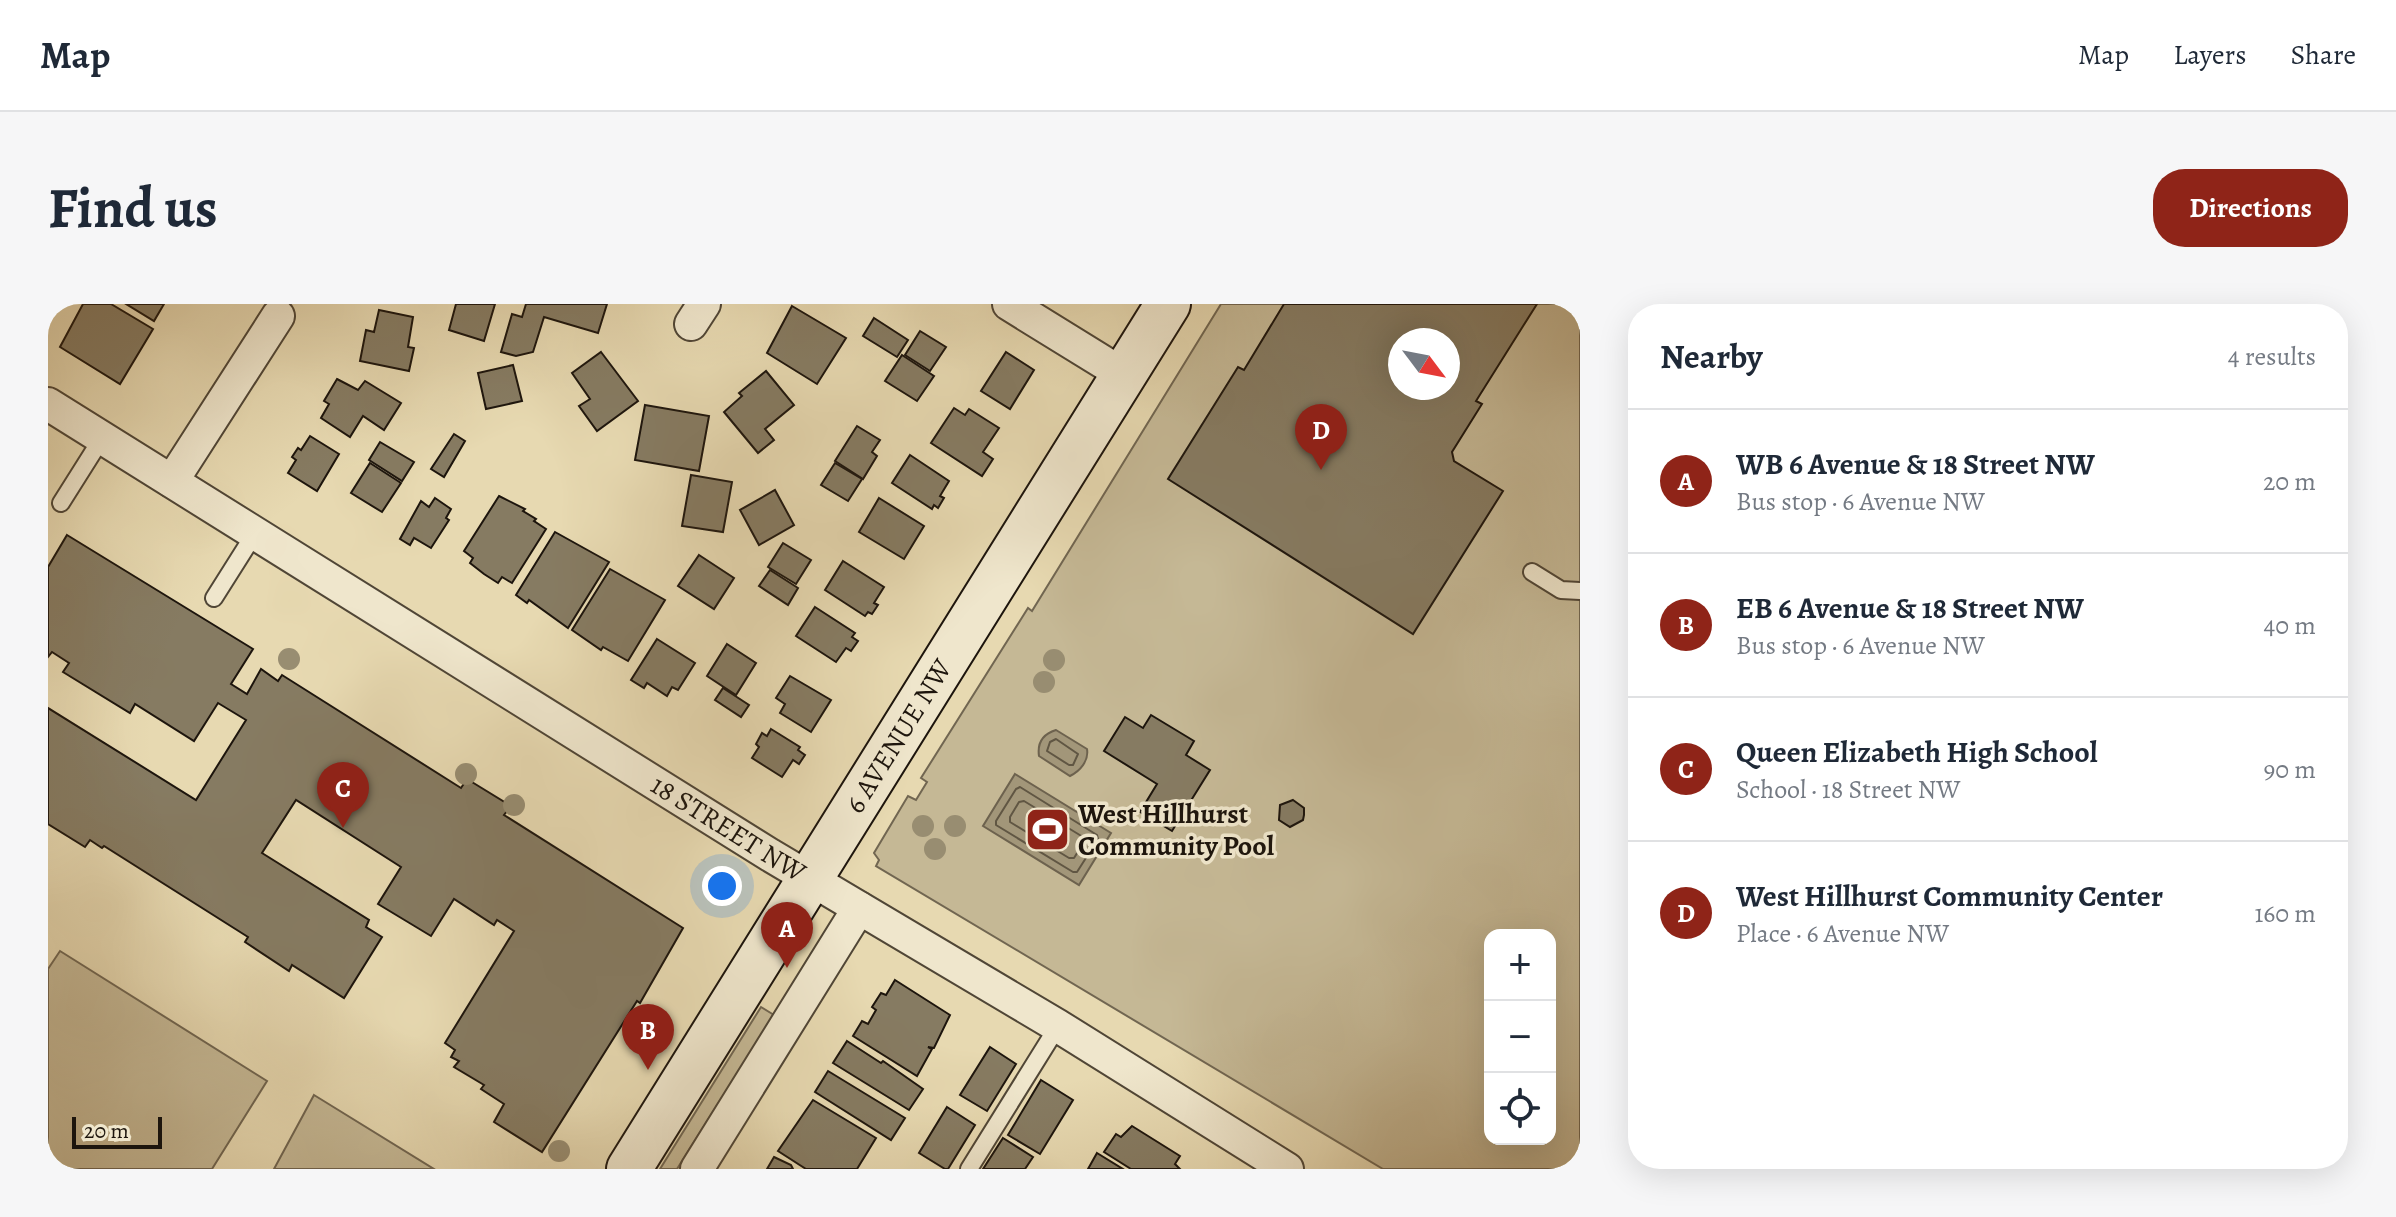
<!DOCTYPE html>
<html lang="en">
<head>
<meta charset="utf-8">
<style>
	:root { --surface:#fff; --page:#f6f6f7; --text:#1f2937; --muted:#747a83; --line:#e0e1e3; --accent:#8f2418 }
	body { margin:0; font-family:Alegreya,serif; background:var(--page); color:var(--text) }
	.controls { position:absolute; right:24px; bottom:24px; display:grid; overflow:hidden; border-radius:16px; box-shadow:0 8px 32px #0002 }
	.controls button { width:72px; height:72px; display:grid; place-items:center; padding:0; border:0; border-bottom:2px solid var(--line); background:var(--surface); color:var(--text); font:40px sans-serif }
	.compass { position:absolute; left:1340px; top:24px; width:72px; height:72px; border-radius:50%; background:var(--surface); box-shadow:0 8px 32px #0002; rotate:122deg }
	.scale { position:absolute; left:24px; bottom:20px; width:90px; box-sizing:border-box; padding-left:8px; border:4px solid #1d150d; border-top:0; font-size:22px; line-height:28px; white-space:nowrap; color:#1d150d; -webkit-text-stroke:6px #efe6cc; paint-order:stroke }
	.you { position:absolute; left:674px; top:582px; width:28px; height:28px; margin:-20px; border:6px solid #fff; border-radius:50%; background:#1a73e8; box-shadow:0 0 0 12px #1a73e833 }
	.badge { display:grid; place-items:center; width:52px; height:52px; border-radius:50%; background:var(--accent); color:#fff; font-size:26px; font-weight:700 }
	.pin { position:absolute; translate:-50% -66px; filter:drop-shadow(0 2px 4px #0008) }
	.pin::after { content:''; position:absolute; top:42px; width:28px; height:24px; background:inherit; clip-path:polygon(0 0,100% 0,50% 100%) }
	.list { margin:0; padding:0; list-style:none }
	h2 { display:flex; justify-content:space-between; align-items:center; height:104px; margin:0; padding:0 32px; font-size:34px }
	h2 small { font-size:26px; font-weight:400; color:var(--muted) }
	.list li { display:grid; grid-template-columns:52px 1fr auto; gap:24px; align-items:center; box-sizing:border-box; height:144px; padding:0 32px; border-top:2px solid var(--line) }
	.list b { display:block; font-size:30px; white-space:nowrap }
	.list p { margin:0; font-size:26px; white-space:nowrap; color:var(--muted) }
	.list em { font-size:26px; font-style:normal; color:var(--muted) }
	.icon { flex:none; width:44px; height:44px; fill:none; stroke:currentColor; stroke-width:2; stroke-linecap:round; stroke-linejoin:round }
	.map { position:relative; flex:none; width:1532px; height:865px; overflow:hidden; border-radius:32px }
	header { display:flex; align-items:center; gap:48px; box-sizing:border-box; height:112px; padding:0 40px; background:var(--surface); border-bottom:2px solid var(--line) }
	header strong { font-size:38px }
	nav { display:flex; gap:44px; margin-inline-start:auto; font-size:28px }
	.intro { display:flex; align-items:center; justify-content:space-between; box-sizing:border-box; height:192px; padding:0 48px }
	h1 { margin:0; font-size:56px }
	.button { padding:20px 36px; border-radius:32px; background:var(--accent); color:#fff; font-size:28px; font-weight:700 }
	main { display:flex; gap:48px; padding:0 48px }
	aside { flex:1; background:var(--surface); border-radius:32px; box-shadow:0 8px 32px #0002 }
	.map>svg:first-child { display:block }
	.green { fill:#c5b895; stroke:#716651; stroke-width:2; fill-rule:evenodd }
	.water { fill:#a29679; stroke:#6d624e; stroke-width:2 }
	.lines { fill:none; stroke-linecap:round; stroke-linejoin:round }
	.shore { stroke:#605643; stroke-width:2 }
	.building { fill:#867b62; stroke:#1d150d; stroke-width:2; fill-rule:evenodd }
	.lane-casing { stroke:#504636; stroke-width:20 }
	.street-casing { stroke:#504636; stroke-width:36 }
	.secondary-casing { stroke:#1d150d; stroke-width:48 }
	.lane { stroke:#efe6cc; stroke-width:16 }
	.street { stroke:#efe6cc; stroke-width:32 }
	.secondary { stroke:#efe6cc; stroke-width:44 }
	.tree { fill:#988d71 }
	.labels { text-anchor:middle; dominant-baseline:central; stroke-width:7; stroke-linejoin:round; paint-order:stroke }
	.street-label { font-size:28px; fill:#1d150d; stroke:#efe6cc }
	.poi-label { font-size:28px; font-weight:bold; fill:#1d150d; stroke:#efe6cc; text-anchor:start }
</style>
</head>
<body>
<header>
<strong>Map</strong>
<nav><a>Map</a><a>Layers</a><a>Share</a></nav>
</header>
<div class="intro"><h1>Find us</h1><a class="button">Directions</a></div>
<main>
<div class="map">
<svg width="1532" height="865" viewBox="0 0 1532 865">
	<rect width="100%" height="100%" fill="#e7d9b1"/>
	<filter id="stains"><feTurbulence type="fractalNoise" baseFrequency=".0025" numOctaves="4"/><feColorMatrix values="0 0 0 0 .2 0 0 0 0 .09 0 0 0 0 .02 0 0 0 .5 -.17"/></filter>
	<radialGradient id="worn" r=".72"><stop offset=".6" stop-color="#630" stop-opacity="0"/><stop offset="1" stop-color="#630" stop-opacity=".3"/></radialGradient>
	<g class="green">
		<path d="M1173,0H1532V865H1335L828,562L831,556L826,549L860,492L868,496L879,478L873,474L980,304L984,307ZM1352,36H1400V84H1352ZM1442,631H1502V835H1442Z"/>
		<path d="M12,647L219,777L164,865H0V665Z"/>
		<path d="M713,703L726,711L629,865H612Z"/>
		<path d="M266,791L386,865H226Z"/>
	</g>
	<g class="water">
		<path d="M1008,426L1039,445C1041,457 1032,467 1022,472L991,452C989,438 995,430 1008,426Z"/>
		<path d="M967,470L1063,529L1031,581L935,522Z"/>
	</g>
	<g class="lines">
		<g class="shore">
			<path d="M1008,435L1030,450L1025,461H1021L999,447L1002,438Z"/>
			<path d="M972,483L1049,531L1050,535L1029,568H1025L948,521V517L968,485Z"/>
			<path d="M976,497L1035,533L1036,538L1026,554H1021L962,518V513L971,498Z"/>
		</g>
	</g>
	<g class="building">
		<path d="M35,0H63L105,25L72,80L12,43Z"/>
		<path d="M78,0H116L106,17Z"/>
		<path d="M408,0H447L436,37L401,26Z"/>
		<path d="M478,0H559L550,29L496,13L485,48L468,52L453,48L464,10L474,13Z"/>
		<path d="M1236,0H1489L1428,97L1434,100L1404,148L1406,157L1455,187L1365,330L1120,175L1190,63L1196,66ZM1352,36H1400V84H1352Z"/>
		<path d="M744,2L798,34L769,80L719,49Z"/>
		<path d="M331,6L365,13L360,43L366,44L361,67L312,57L318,26L326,28Z"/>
		<path d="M826,14L860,36L849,53L815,32Z"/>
		<path d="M872,27L898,43L882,67L857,51Z"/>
		<path d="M553,48L590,97L549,127L531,102L542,95L524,69Z"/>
		<path d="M958,48L986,66L962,105L933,87Z"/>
		<path d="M854,51L886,72L869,97L837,77Z"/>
		<path d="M465,61L474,97L438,105L430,69Z"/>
		<path d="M718,67L746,101L717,125L726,136L710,149L676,108L694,92L691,89Z"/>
		<path d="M289,75L310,86L317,77L353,99L336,126L315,112L302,133L273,114L281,100L276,97Z"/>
		<path d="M597,101L661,112L651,167L587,156Z"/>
		<path d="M906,104L917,111L921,105L951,124L935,148L945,155L934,172L883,139Z"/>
		<path d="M809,122L832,136L824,148L829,152L815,175L787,157Z"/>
		<path d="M406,130L417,137L396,173L383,165Z"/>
		<path d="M262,132L291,150L269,187L240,169L248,156L244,153L250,144L253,146Z"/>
		<path d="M332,138L366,158L354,177L321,156Z"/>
		<path d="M862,151L901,177L892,192L896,194L890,204L886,201L884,205L844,179Z"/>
		<path d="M322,159L353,179L334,208L303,189Z"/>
		<path d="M787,159L814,175L800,197L773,181Z"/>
		<path d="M643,171L684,178L675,228L634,222Z"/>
		<path d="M727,186L746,221L711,241L692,206Z"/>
		<path d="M451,192L477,205L475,207L488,215L486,217L498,225L464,279L454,273L450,279L436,270L422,259L425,254L416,247Z"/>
		<path d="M387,194L403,205L398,214L401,216L383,244L366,234L362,241L352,235L373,197L381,203Z"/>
		<path d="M831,194L876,222L856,255L811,228Z"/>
		<path d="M507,228L561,258L520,324L481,296L479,299L468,291Z"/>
		<path d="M19,231L205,345L183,380L199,390L213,365L230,377L234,371L413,484L419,475L463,502L456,511L635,624L592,699L589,697L494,848L446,818L456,800L433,785L436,781L406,763L411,757L403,753L407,746L397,739L466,627L449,616L446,621L406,595L383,632L330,600L353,563L248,496L214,549L321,616L318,623L334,633L296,694L244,661L241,667L197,638L200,633L56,542L54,544L42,536L37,543L0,520V404L148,496L198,416L170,399L146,437L87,400L82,409L15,368L21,359L4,348L0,353V263Z"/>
		<path d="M735,239L763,256L748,280L720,263Z"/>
		<path d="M651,251L686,274L666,305L630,282Z"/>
		<path d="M795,257L836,283L826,299L830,301L824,310L820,308L817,312L777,286Z"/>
		<path d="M562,265L617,296L580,357L555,343L553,346L524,326Z"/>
		<path d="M722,266L750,284L740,301L711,282Z"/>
		<path d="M767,303L807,329L804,333L810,337L803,347L798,344L788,358L748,332Z"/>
		<path d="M609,335L647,359L630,386L624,383L619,392L599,379L596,384L583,376Z"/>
		<path d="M679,340L708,359L688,391L659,372Z"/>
		<path d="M742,372L783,396L763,428L732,409L737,400L728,394Z"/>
		<path d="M675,384L701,401L693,413L667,396Z"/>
		<path d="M1103,411L1146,437L1138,451L1162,466L1124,527L1092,508L1109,480L1056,447L1077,413L1095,424Z"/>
		<path d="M723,425L752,443L750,446L757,451L751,460L745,456L734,473L704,454L711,443L708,440L714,429L719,432Z"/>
		<path d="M1245,496L1256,504V511L1255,516L1242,523L1231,516L1232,501Z"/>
		<path d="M847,676L902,711L886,744L880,743L884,745L869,772L805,732L814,717L820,720L828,706L824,703L833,689L838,691Z"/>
		<path d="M799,737L833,759L835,757L875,785L861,806L785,759Z"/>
		<path d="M942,743L968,760L939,807L912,791Z"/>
		<path d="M780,767L857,814L843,836L767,788Z"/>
		<path d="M993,776L1025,796L992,850L960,831Z"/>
		<path d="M765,796L828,834L809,865H758L730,847Z"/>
		<path d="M899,803L927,821L900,865H897L871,849Z"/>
		<path d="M1084,822L1132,852L1127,860L1132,865H1083L1056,848L1068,830L1073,833Z"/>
		<path d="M955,834L985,853L977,865H935Z"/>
		<path d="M1049,849L1075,865H1040Z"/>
		<path d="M726,853L743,861L745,865H719Z"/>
	</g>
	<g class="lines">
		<defs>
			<g id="lane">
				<path d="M13,199L54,134"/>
				<path d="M1484,268L1513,286L1532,287"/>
				<path d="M166,294L207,229"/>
				<path d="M921,865L1010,722"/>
			</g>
			<g id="street">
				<path d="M961,0L1076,71"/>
				<path d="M643,20L656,0"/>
				<path id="s1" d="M0,100L722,551L1010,722L1239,865"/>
				<path d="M124,177L230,12"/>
				<path d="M649,865L811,604"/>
			</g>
			<g id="secondary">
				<path id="s2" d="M581,865L1120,0"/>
			</g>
		</defs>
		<use href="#lane" class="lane-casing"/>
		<use href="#street" class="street-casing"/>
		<use href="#secondary" class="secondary-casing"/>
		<use href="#lane" class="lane"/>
		<use href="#street" class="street"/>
		<use href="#secondary" class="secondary"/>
	</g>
	<g class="tree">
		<circle cx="241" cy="355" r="11"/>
		<circle cx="1006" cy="356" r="11"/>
		<circle cx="996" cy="378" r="11"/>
		<circle cx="418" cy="470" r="11"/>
		<circle cx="466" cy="501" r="11"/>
		<circle cx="875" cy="522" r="11"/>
		<circle cx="907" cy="522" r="11"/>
		<circle cx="887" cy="545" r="11"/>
		<circle cx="511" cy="847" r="11"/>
	</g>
	<defs>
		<symbol id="stadium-square" viewBox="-11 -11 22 22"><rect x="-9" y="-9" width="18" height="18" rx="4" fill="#8f2418" stroke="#efe6cc"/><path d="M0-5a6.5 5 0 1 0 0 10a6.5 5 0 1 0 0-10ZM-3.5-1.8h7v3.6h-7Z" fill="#fff"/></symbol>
	</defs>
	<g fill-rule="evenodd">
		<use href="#stadium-square" x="974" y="500" width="51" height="51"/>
	</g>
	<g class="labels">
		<g class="street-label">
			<text stroke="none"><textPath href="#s2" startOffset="510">6 AVENUE NW</textPath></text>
			<text stroke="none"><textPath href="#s1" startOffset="802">18 STREET NW</textPath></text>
		</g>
		<g class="poi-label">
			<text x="1030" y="510">West Hillhurst<tspan x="1030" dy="32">Community Pool</tspan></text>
		</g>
	</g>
	<rect width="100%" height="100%" filter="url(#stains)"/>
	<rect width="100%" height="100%" fill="url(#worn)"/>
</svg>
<div class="controls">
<button>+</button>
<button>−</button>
<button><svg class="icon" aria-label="locate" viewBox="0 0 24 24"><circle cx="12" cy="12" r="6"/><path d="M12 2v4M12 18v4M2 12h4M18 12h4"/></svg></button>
</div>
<svg class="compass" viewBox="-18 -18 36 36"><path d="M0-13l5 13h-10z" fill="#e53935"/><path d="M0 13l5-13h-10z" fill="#747a83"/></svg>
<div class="scale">20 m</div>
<div class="you"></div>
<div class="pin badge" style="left:739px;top:664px">A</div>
<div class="pin badge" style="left:600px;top:766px">B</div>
<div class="pin badge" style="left:295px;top:524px">C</div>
<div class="pin badge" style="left:1273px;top:166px">D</div>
</div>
<aside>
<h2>Nearby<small>4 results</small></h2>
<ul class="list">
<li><span class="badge">A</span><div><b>WB 6 Avenue &amp; 18 Street NW</b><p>Bus stop · 6 Avenue NW</p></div><em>20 m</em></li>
<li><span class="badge">B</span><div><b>EB 6 Avenue &amp; 18 Street NW</b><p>Bus stop · 6 Avenue NW</p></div><em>40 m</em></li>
<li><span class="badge">C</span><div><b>Queen Elizabeth High School</b><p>School · 18 Street NW</p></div><em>90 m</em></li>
<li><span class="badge">D</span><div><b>West Hillhurst Community Center</b><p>Place · 6 Avenue NW</p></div><em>160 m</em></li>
</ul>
</aside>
</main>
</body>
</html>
